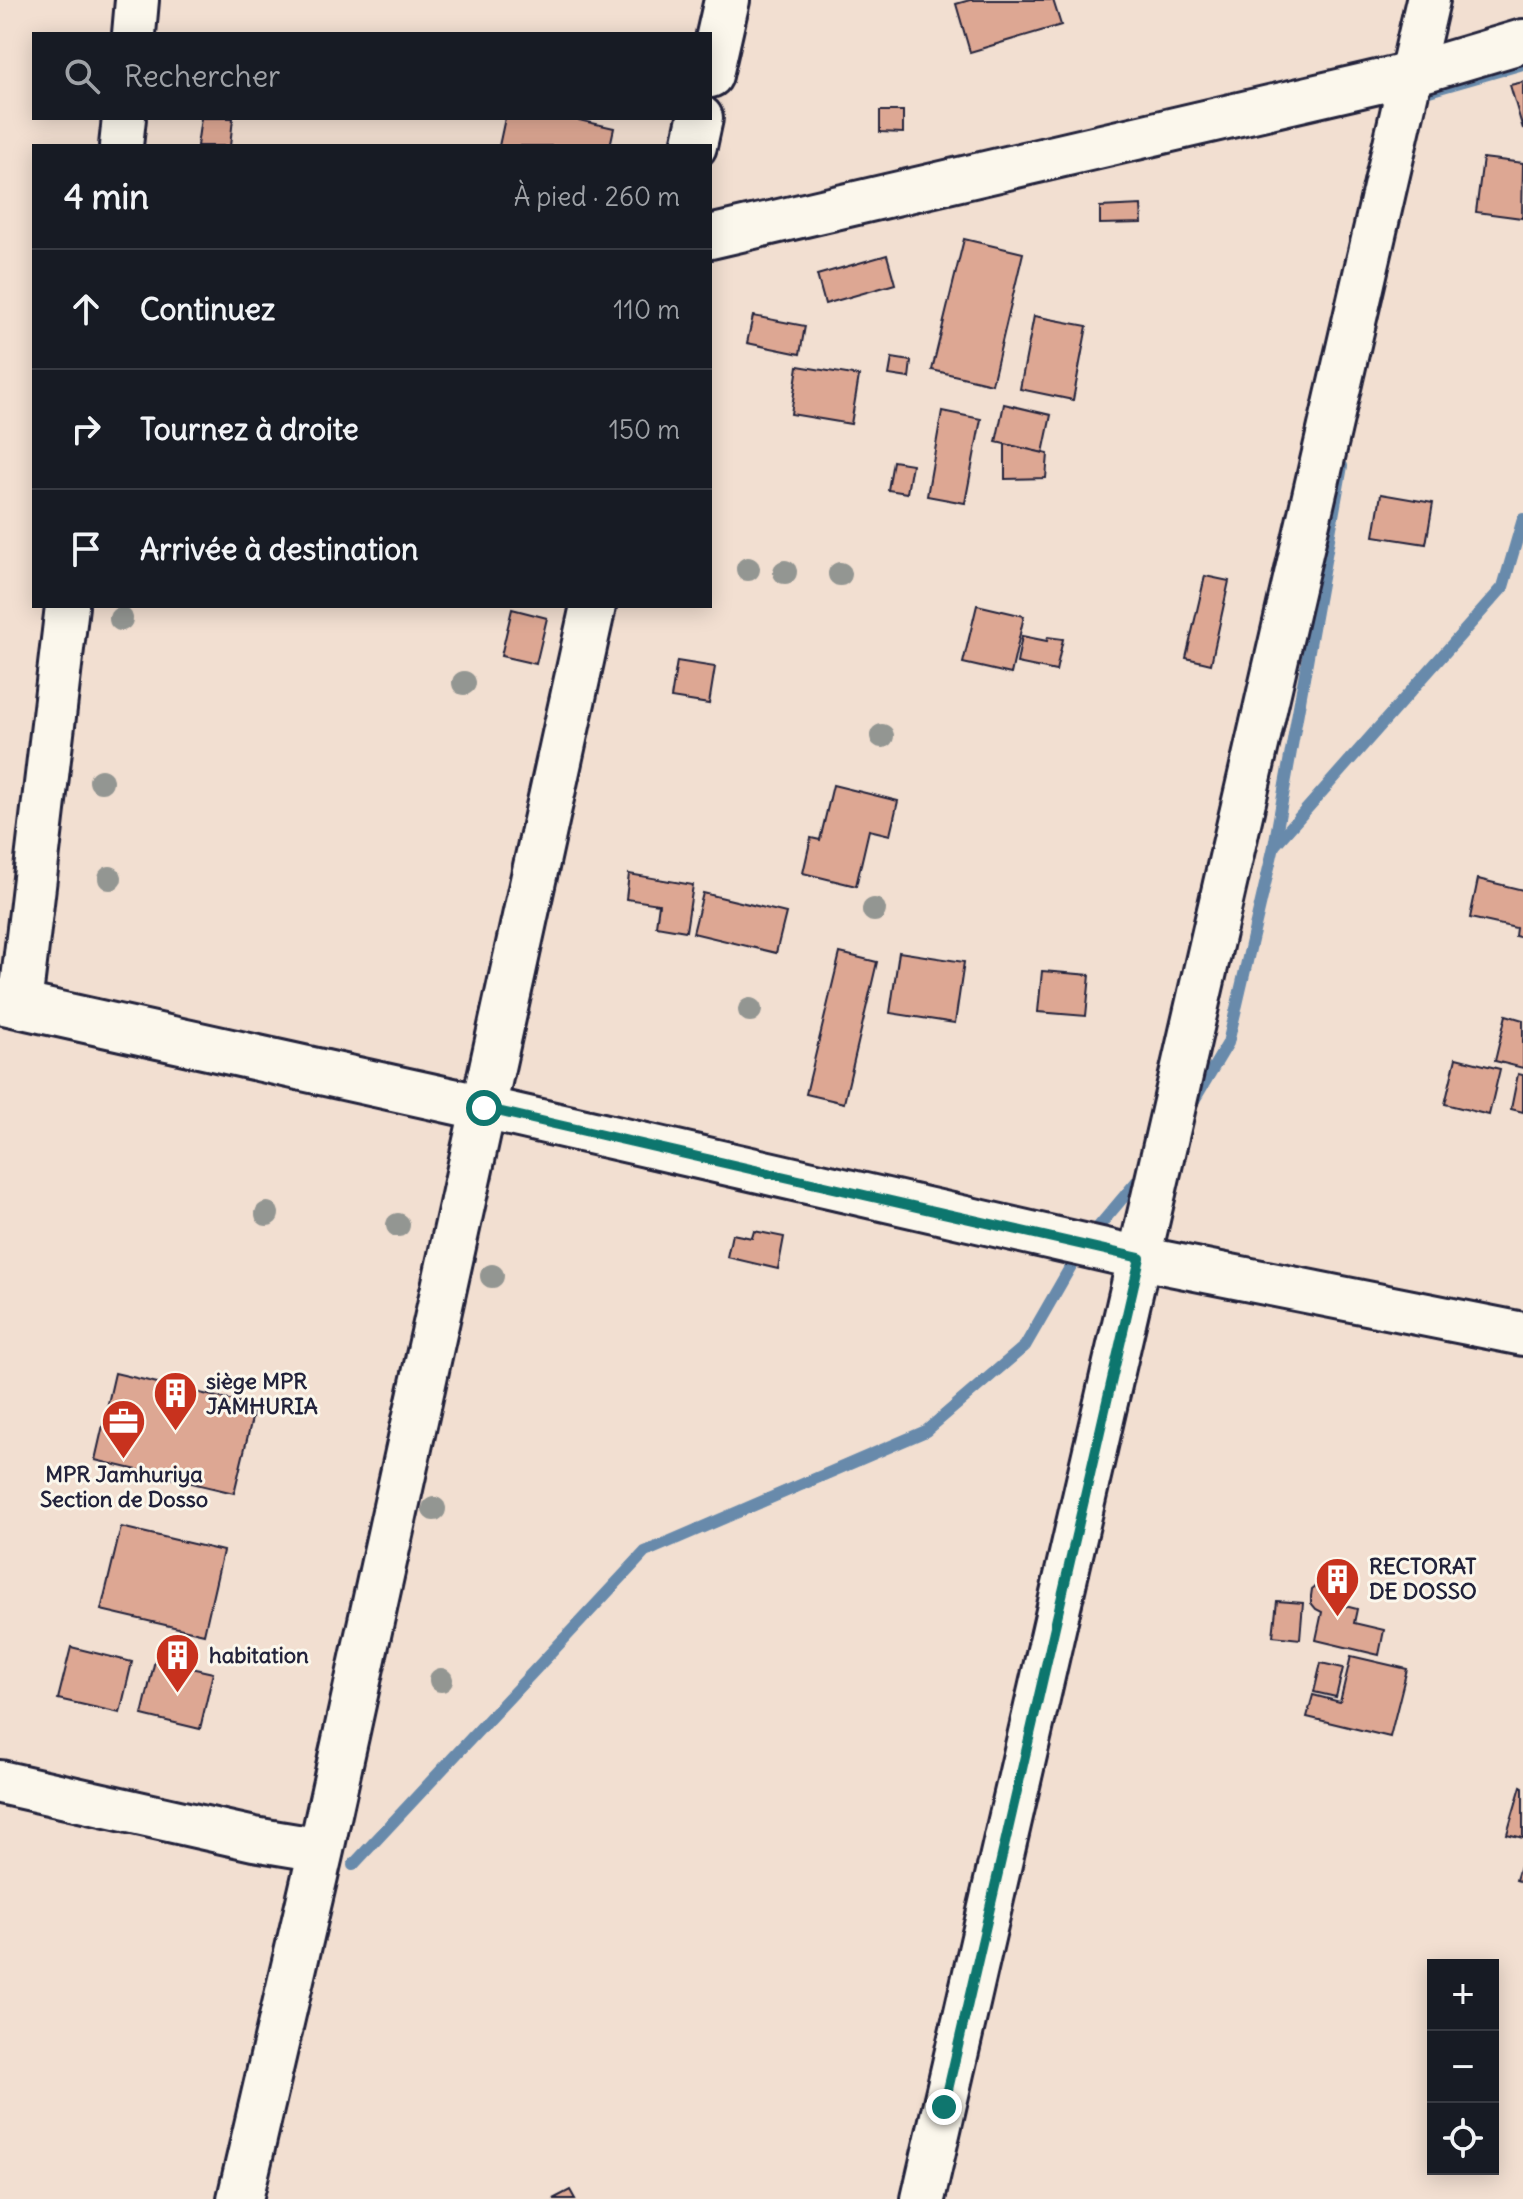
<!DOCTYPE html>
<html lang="fr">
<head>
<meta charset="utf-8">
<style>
	:root { --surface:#171b24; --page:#20242c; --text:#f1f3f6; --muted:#9ea1a6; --line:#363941 }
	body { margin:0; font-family:Delius,sans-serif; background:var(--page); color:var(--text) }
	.controls { position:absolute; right:24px; bottom:24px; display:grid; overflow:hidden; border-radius:0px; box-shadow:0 4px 20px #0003 }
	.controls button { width:72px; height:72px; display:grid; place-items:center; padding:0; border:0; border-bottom:2px solid var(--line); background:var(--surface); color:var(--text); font:40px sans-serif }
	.stop { position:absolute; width:24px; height:24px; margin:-18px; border:6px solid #0f766e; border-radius:50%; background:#fff }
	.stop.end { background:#0f766e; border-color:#fff; box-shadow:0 2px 8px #0008 }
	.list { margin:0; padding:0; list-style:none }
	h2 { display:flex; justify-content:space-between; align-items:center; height:104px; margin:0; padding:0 32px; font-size:34px }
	h2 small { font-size:26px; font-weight:400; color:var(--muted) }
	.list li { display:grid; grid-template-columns:52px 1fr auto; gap:24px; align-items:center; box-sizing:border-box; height:120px; padding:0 32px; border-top:2px solid var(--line) }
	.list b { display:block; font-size:30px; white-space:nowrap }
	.list em { font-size:26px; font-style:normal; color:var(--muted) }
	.icon { flex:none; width:44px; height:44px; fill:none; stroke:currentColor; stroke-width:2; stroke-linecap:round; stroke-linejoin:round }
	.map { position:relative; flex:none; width:1523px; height:2199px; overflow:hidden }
	.search { position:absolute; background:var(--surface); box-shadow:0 4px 20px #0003; left:32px; top:32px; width:680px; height:88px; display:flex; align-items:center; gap:20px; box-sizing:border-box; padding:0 28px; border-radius:0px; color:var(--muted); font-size:30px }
	.panel { position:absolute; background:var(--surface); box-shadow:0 4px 20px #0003; left:32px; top:144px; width:680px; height:464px; border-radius:0px }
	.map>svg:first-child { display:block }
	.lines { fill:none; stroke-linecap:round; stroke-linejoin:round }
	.stream { stroke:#688aab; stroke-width:12 }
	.building { fill:#dda793; stroke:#22223b; stroke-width:2 }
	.street-casing { stroke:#22223b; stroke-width:48 }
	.secondary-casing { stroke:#22223b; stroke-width:50 }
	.highway-casing { stroke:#22223b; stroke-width:50 }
	.street { stroke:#fbf7ec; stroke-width:42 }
	.secondary { stroke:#fbf7ec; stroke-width:44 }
	.highway { stroke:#fbf7ec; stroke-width:44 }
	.tree { fill:#939692 }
	.route { stroke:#0f766e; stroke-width:10 }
	.labels { text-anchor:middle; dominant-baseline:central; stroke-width:6; stroke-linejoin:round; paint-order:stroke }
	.poi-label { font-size:22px; font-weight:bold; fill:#22223b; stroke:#fbf7ec; text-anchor:start }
</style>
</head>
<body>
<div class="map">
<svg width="1523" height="2199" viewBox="0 0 1523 2199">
	<rect width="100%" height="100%" fill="#f2dfd1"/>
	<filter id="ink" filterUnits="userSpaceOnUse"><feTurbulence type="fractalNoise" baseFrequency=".0125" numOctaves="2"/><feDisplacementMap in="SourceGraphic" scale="16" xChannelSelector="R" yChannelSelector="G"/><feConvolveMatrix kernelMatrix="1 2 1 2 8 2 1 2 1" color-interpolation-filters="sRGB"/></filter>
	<g filter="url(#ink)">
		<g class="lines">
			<g class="stream">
				<path d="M1422,93L1523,64"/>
				<path d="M1274,846L1342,466"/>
				<path d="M1190,1107L1228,1043L1274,846L1503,587L1523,519"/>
				<path d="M353,1865L645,1552L926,1431L1025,1346L1083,1245L1143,1174"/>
			</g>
		</g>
		<g class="building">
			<path d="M970,0H1053L1061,25L970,52L956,4Z"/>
			<path d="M1523,82V129L1510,85Z"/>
			<path d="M880,111H903V133L880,132Z"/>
			<path d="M201,118H233L230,146H197Z"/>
			<path d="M505,118H570L614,128L610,146H499Z"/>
			<path d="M1483,158L1523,163L1522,218L1476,212Z"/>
			<path d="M1141,205L1142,223L1100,224V207Z"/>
			<path d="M964,239L1023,253L992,384L932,370Z"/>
			<path d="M887,255L895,284L825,304L817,275Z"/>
			<path d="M753,316L805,326L800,354L747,343Z"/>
			<path d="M1034,316L1087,326L1073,400L1020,389Z"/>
			<path d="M892,358L911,361L909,378L889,375Z"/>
			<path d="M798,366L859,376L851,424L791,414Z"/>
			<path d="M1004,404L1051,415L1043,453L996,442Z"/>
			<path d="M942,411L981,419L965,503L927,496Z"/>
			<path d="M1005,444L1048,454L1046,478L1005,479Z"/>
			<path d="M893,461L912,464L907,493L888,490Z"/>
			<path d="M1381,494L1433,503L1426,544L1374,536Z"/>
			<path d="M1205,576L1229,581L1211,664L1186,658Z"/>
			<path d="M977,605L1024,616L1011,674L963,663Z"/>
			<path d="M512,609L547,618L536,664L501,656Z"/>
			<path d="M1022,636L1047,641L1048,637L1063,639L1056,671L1017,663Z"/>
			<path d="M677,661L715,667L709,704L671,698Z"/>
			<path d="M833,785L898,801L890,835L869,830L856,886L803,873L811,838L820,840Z"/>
			<path d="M629,874L693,885L686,931L656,926L659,904L626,899Z"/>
			<path d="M1478,879L1523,890V938L1515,936L1516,928L1470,918Z"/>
			<path d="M703,893L786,913L776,953L693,933Z"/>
			<path d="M899,952L964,962L955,1023L890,1013Z"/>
			<path d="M840,953L877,962L844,1103L806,1094Z"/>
			<path d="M1042,971L1090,975L1086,1016L1038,1012Z"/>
			<path d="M1506,1015L1523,1020V1068L1495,1061Z"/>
			<path d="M1456,1058L1500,1069L1489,1115L1445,1104Z"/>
			<path d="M1518,1074L1523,1075V1112L1511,1109Z"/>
			<path d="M754,1231L784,1237L778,1269L727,1257L732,1234L752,1238Z"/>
			<path d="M115,1373L255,1406L234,1493L95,1460Z"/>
			<path d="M121,1527L223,1551L204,1634L101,1610Z"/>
			<path d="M1322,1581L1329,1582L1336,1586L1338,1599L1341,1600V1605L1357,1609L1354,1623L1384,1630L1379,1655L1316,1640L1322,1612L1316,1609L1311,1603V1596L1312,1589Z"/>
			<path d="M1277,1601L1303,1603L1300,1639L1273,1636Z"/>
			<path d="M71,1647L132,1662L120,1713L58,1699Z"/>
			<path d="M1351,1656L1407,1669L1390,1737L1307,1717L1313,1695L1340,1702Z"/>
			<path d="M155,1660L213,1673L200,1729L142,1715Z"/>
			<path d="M1321,1663L1343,1668L1336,1697L1314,1692Z"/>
			<path d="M1521,1786L1523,1787V1838L1507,1834Z"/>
			<path d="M1523,1856V1882L1516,1880Z"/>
			<path d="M570,2190L575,2199H553Z"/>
		</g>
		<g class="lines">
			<defs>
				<g id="street">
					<path d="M134,34L137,0"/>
					<path d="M121,146L124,118"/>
					<path d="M710,237L1412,74L1523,41"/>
					<path d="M20,1005L67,606"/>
					<path d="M484,1108L1140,1258L1523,1334"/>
					<path d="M0,1782L254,1839L321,1850"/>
					<path d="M923,2199L1428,0"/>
				</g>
				<path id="secondary" d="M0,1001L484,1108"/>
				<g id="highway">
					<path d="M710,75L727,0"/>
					<path d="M694,146L700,118"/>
					<path d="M240,2199L321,1850L593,606"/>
				</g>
			</defs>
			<use href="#street" class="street-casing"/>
			<use href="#secondary" class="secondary-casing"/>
			<use href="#highway" class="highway-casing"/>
			<use href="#street" class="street"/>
			<use href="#secondary" class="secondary"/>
			<use href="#highway" class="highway"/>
		</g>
		<g class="tree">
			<circle cx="748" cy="569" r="12"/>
			<circle cx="785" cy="572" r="12"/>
			<circle cx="840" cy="574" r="12"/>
			<circle cx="121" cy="619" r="12"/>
			<circle cx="464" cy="683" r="12"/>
			<circle cx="882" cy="736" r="12"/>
			<circle cx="101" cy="781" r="12"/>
			<circle cx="110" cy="878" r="12"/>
			<circle cx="874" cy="910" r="12"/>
			<circle cx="750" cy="1010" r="12"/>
			<circle cx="267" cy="1214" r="12"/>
			<circle cx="398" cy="1225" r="12"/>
			<circle cx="492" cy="1276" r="12"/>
			<circle cx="434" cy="1509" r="12"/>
			<circle cx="441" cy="1680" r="12"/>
		</g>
	</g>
	<g class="lines" filter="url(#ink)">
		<path class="route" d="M484,1108L1140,1258L944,2107"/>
	</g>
	<defs>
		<symbol id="building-pin" viewBox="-11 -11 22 30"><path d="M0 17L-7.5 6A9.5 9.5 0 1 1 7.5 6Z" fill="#c8321e" stroke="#fbf7ec"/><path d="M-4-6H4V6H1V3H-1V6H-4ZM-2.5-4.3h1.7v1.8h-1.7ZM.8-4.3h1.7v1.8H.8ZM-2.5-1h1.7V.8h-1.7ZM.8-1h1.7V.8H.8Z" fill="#fff"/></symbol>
		<symbol id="office-pin" viewBox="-11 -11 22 30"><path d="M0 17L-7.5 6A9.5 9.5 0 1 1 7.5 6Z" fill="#c8321e" stroke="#fbf7ec"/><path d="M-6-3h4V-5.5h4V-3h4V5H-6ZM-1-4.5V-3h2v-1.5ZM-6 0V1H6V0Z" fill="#fff"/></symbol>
	</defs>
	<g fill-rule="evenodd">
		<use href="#building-pin" x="150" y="1368" width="51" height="69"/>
		<use href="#office-pin" x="98" y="1396" width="51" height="69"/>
		<use href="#building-pin" x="1312" y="1554" width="51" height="69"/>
		<use href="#building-pin" x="152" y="1630" width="51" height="69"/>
	</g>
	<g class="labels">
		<g class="poi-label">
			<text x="206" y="1381">siège MPR<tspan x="206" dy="25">JAMHURIA</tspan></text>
			<text x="124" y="1474" text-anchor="middle">MPR Jamhuriya<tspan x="124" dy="25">Section de Dosso</tspan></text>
			<text x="1369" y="1566">RECTORAT<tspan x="1369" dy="25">DE DOSSO</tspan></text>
			<text x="209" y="1655">habitation</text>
		</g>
	</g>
</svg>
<div class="controls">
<button>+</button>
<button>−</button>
<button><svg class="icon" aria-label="locate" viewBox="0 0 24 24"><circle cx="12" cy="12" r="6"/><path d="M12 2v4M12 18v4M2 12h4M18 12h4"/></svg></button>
</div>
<div class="stop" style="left:484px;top:1108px"></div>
<div class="stop end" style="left:944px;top:2107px"></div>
<div class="search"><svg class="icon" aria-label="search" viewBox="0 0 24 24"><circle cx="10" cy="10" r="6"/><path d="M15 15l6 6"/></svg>Rechercher</div>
<section class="panel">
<h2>4 min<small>À pied · 260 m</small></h2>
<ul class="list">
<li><svg class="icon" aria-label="ahead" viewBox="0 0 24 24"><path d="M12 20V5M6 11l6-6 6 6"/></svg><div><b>Continuez</b></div><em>110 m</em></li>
<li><svg class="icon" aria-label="right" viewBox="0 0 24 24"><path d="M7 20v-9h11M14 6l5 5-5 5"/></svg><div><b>Tournez à droite</b></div><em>150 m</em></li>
<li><svg class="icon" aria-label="arrive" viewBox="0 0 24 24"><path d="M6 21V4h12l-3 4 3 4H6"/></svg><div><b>Arrivée à destination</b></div></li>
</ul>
</section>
</div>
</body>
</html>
